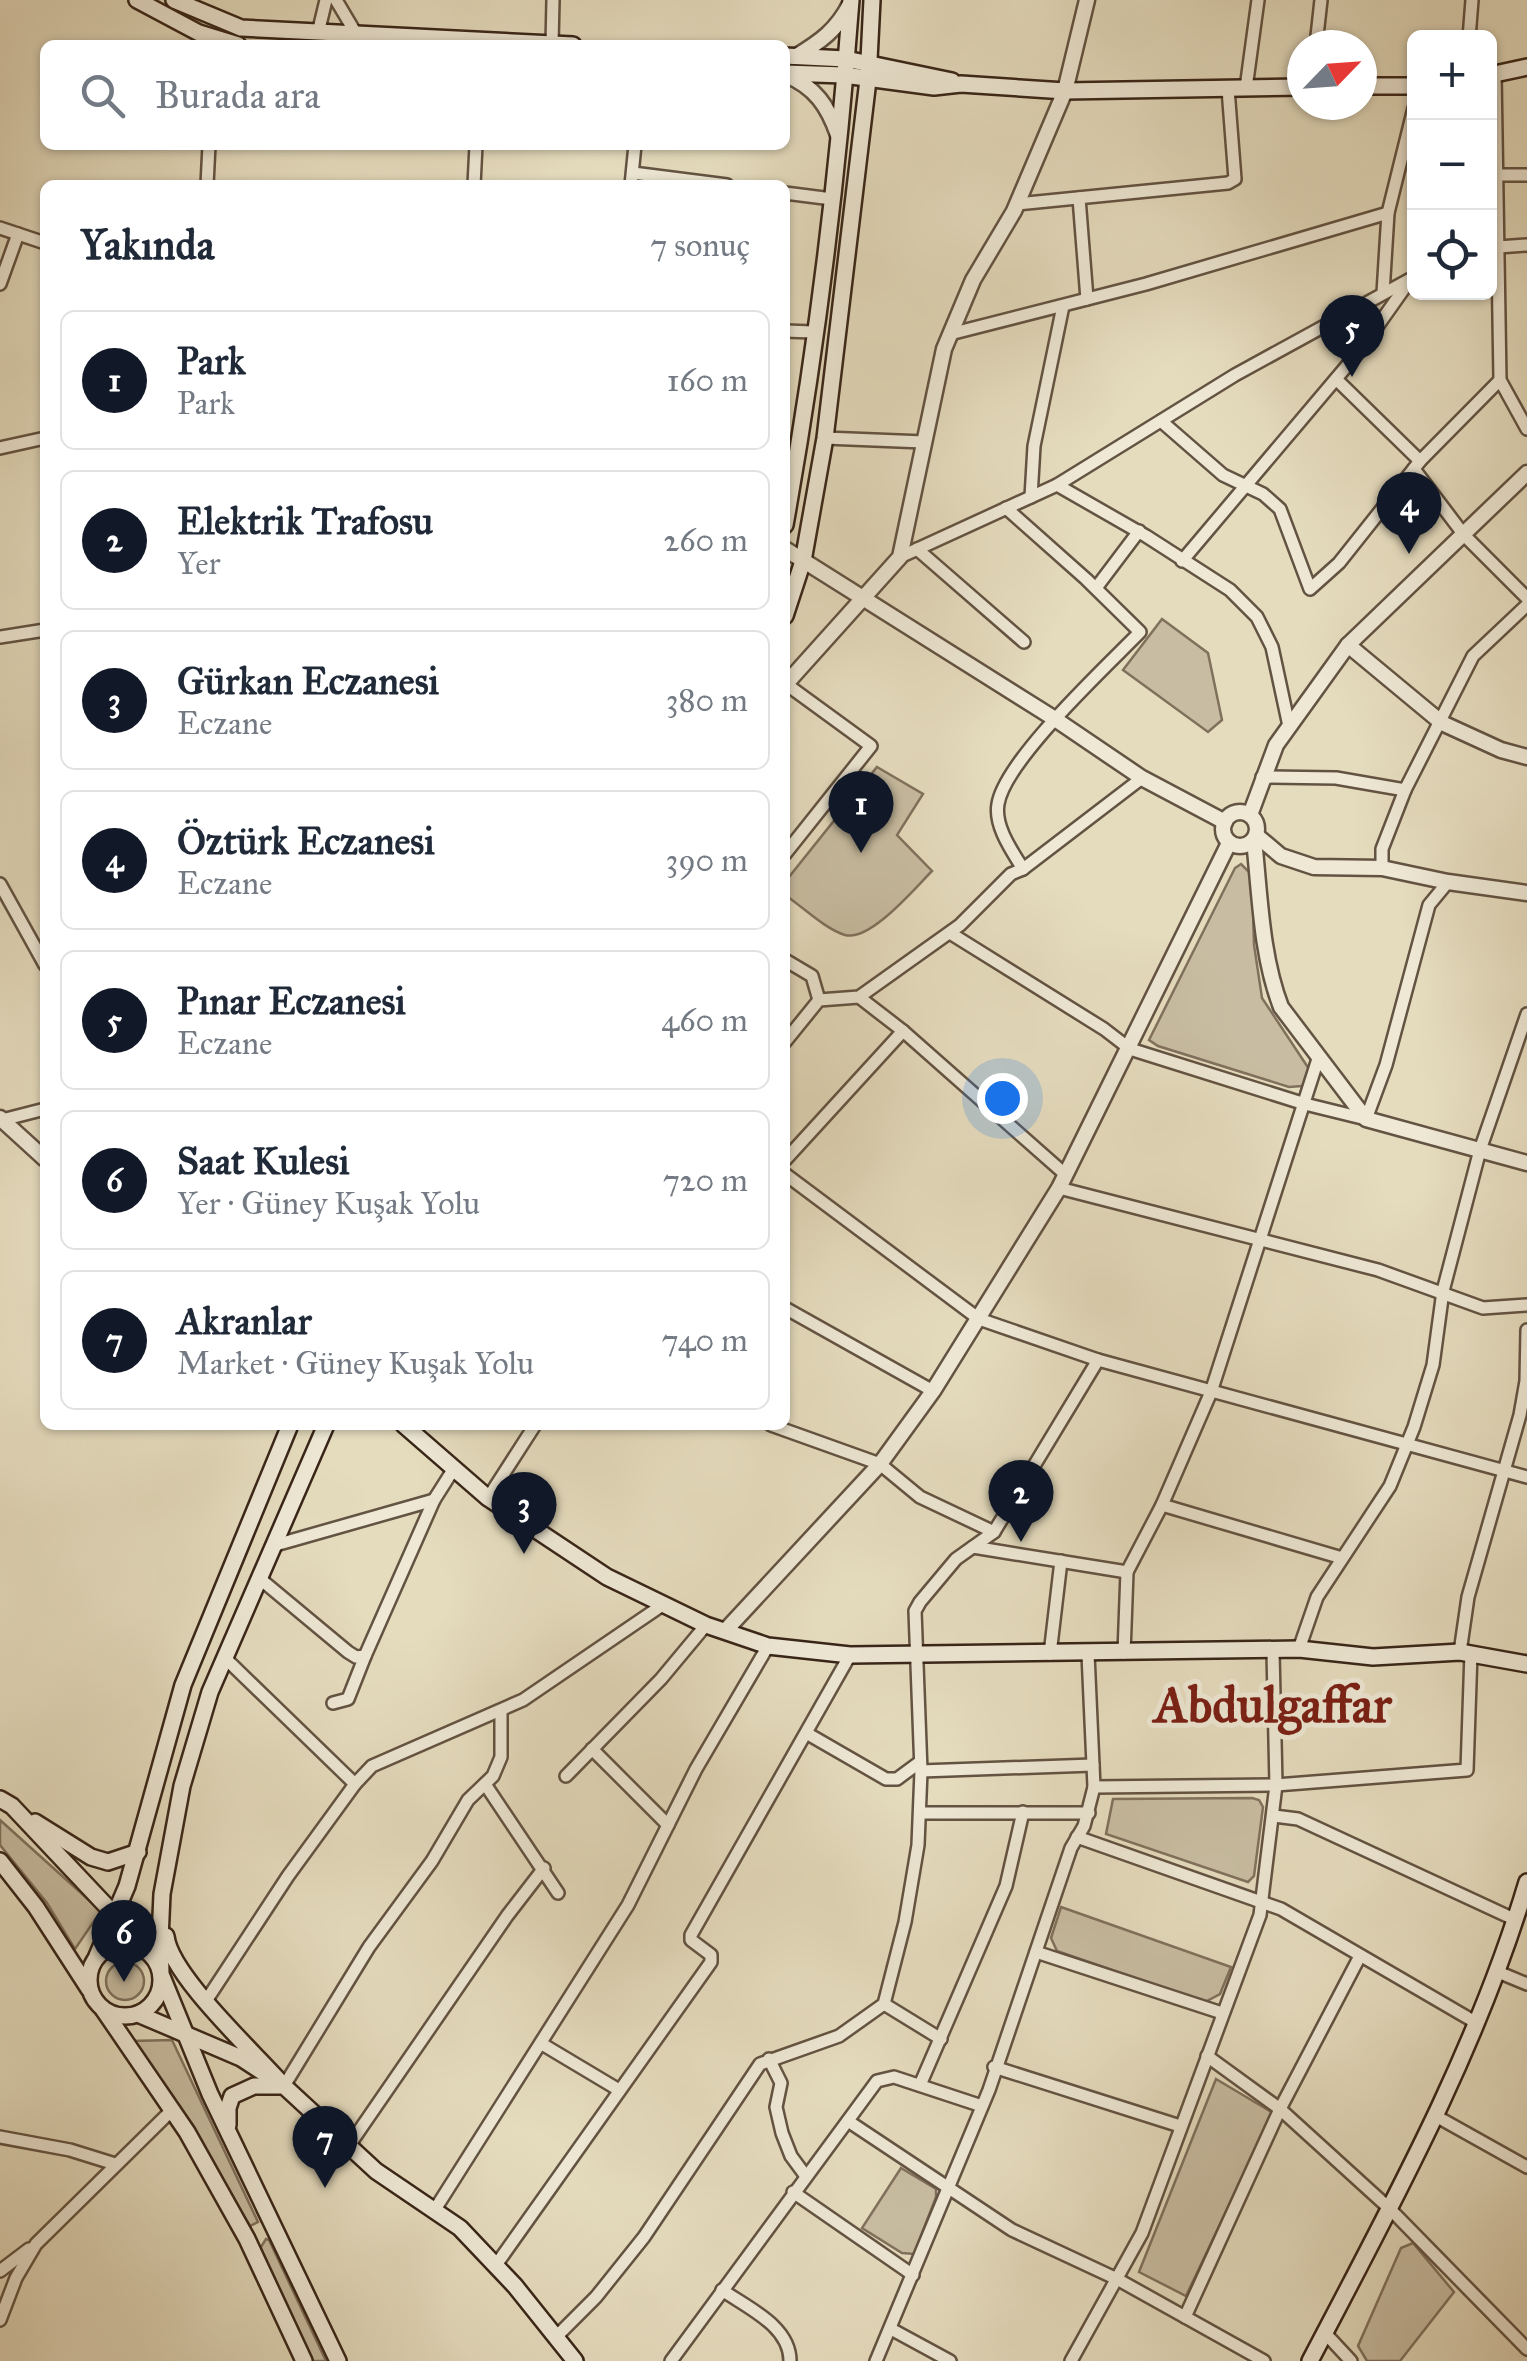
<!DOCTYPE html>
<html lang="tr">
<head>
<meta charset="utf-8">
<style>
	:root { --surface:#fff; --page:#f6f6f7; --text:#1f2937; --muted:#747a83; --line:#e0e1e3; --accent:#111827 }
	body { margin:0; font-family:"IM FELL Great Primer",serif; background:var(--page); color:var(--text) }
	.controls { position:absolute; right:30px; top:30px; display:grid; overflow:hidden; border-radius:15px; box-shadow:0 2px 8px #0004 }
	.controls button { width:90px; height:90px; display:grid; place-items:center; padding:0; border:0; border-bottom:2px solid var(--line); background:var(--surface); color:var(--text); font:50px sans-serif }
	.compass { position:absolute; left:1287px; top:30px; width:90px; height:90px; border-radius:50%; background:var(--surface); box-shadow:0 2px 8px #0004; rotate:65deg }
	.you { position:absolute; left:1002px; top:1098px; width:35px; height:35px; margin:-25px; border:8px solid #fff; border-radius:50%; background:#1a73e8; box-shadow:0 0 0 15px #1a73e833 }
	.badge { display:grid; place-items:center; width:65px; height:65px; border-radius:50%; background:var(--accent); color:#fff; font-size:32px; font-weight:700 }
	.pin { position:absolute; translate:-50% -82px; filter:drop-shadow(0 2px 5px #0008) }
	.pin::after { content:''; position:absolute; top:52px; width:35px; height:30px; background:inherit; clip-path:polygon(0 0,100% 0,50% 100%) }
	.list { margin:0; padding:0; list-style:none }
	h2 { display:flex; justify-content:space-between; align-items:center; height:130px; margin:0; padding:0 40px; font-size:42px }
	h2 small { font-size:32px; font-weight:400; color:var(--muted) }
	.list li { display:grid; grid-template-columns:65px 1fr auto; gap:30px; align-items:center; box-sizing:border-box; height:140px; margin:0 20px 20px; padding:0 20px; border:2px solid var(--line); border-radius:15px }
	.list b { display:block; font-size:38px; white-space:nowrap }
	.list p { margin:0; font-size:32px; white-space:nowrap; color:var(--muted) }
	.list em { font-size:32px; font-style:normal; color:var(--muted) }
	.icon { flex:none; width:55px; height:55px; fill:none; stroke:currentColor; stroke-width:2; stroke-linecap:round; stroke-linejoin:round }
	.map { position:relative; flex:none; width:1527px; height:2361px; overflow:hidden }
	.search { position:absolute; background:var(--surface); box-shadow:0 2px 8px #0004; left:40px; top:40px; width:750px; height:110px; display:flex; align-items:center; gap:25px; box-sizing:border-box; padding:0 35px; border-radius:15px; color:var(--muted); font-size:38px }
	.panel { position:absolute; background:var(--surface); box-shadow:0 2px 8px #0004; left:40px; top:180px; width:750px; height:1250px; border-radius:15px }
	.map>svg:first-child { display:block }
	.green { fill:#c8bda2; stroke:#80715d; stroke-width:2.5 }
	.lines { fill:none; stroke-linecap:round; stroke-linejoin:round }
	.minor-casing { stroke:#635342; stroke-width:16 }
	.tertiary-casing { stroke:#635342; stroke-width:19 }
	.secondary-casing { stroke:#382518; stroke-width:20 }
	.minor { stroke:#eee8d5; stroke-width:11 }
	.tertiary { stroke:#eee8d5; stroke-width:14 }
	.secondary { stroke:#eee8d5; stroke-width:15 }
	.labels { text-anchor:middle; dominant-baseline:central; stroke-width:10; stroke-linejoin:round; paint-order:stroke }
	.district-label { font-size:50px; font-weight:bold; fill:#7a1f14; stroke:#eee8d5 }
</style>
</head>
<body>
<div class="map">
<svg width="1527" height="2361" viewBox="0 0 1527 2361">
	<rect width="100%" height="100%" fill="#e5dcbe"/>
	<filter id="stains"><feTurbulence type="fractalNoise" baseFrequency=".002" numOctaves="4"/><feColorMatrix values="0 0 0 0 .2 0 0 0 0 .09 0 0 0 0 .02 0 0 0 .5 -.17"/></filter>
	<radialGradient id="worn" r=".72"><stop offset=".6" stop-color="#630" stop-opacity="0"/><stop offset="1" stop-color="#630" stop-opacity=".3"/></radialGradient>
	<g class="green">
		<path d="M1162,619L1208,653L1222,720L1208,732L1123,670Z"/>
		<path d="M877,767L923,794L897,835L932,871C915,888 870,942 845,935C825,929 803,907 785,895V882Z"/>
		<path d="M1241,864L1252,875L1254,945L1262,998L1309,1069V1077L1302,1086L1289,1087L1158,1046L1149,1040L1235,868Z"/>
		<path d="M1252,1798L1259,1800L1263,1807L1254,1876L1248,1882L1106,1834L1113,1799Z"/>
		<path d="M0,1820L101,1911L75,1949L47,1903L0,1845Z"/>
		<path d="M1061,1907L1231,1967L1220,1994L1205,2002L1057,1951L1051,1938Z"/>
		<circle cx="125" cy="1981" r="19"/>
		<path d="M172,2040L258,2222L250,2226L133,2041Z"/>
		<path d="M1216,2079L1273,2113L1186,2296L1139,2272Z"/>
		<path d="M901,2168L936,2189V2197L914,2254L902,2253L862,2228Z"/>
		<path d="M266,2239L269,2240L326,2361H310L259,2250Z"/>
		<path d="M1413,2243L1454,2292L1400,2361H1367L1358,2346L1401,2248Z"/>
	</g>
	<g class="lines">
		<defs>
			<g id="minor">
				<path d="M336,0L355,32"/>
				<path d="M319,29L326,0"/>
				<path d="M1469,38L1472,0"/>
				<path d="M552,44L553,0"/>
				<path d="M1316,45L1321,0"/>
				<path d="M1495,74L1500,380L1527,429"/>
				<path d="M1246,88L1258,0"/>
				<path d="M633,173L727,185"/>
				<path d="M1496,175H1527"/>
				<path d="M207,185L209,145"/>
				<path d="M474,185L476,145"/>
				<path d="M631,185L635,145"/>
				<path d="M785,193L832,199"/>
				<path d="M1079,198L1087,299"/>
				<path d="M1017,204L1228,183L1235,179L1228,89"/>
				<path d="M0,228L45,243"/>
				<path d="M1498,247L1527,245"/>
				<path d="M0,284L18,234"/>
				<path d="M1383,293L1388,213L1414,108"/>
				<path d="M785,331L813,332"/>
				<path d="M950,334L1146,284L1388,213"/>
				<path d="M1336,379L1420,461"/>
				<path d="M1161,421L1223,475L1263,494L1280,509L1310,589L1339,563L1420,461L1500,380"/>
				<path d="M825,438L924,442"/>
				<path d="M0,448L45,438"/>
				<path d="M1414,469L1464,535L1527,598"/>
				<path d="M1057,485L1146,536L1230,590L1257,617L1272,647L1289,726"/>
				<path d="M1031,497L1034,446L1063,306"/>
				<path d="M1006,508L1086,579L1140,632C1107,666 1005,760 998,804C994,826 1012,851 1023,869"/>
				<path d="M917,549L1024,642"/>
				<path d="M900,557L1057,485L1235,375L1414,277"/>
				<path d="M1182,561L1362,348L1408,283"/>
				<path d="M1096,588L1139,531"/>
				<path d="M0,637L45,630"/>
				<path d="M1262,777L1336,778L1405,790L1473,656L1527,605"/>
				<path d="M785,854L871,746L786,684"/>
				<path d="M1382,868V849L1405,790"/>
				<path d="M0,884L45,965"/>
				<path d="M950,933L1104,1029L1130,1049L1305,1104L1366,1119L1386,1065L1429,905L1448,882"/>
				<path d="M785,960L812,976L819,1000"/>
				<path d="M859,997L903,1031L1066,1175"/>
				<path d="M785,1042L819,1000L859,997L960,925L1011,874L1023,869L1142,778"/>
				<path d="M2,1120L45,1109"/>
				<path d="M785,1160L903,1031"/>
				<path d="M785,1174L979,1319L1098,1360L1527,1477"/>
				<path d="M1059,1188L1378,1270L1483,1308L1527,1305"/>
				<path d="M785,1308L933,1391"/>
				<path d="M771,1425L880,1464L920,1497L994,1532"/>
				<path d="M488,1498L535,1425"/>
				<path d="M1162,1505L1342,1558"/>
				<path d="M272,1546L434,1500"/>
				<path d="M973,1547L1127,1572"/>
				<path d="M259,1578L348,1652L356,1657L365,1656L434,1500L453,1470"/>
				<path d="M1299,1649L1317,1597L1390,1486L1414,1427L1433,1365L1443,1291L1480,1150L1527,1014"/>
				<path d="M1460,1652L1468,1597L1520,1415L1526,1381L1527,1330"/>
				<path d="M1124,1653L1127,1572L1162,1505L1211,1392L1318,1059"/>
				<path d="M1050,1654L1061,1561"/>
				<path d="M225,1658L355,1784"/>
				<path d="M333,1703L348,1699L365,1656"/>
				<path d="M808,1734L886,1779H897L920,1762"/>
				<path d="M592,1749L668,1825"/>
				<path d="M921,1771L1093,1765"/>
				<path d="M566,1776L661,1679L706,1625"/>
				<path d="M485,1784L558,1893"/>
				<path d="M1094,1787L1276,1785L1467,1770L1471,1653"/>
				<path d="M921,1813H1089"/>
				<path d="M1274,1816L1298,1819L1516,1920"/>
				<path d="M1077,1837L1281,1909L1475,2022"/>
				<path d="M1036,1952L1222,2013"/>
				<path d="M1498,1972L1527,1984"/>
				<path d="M206,2001L288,1876L355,1784L372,1766L523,1700L661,1606"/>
				<path d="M884,2004L941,2039"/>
				<path d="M542,2044L619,2090"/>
				<path d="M1207,2056L1280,2109L1390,2209L1527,2349"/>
				<path d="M769,2059L781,2083L776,2107L782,2133L791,2156L805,2175"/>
				<path d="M994,2067L1180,2126"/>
				<path d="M920,2085L1006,1886L1023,1812"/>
				<path d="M284,2086L369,1947L432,1861L468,1800L493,1776L501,1757V1712"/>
				<path d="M1434,2115L1527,2167"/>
				<path d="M848,2121L1012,2230L1117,2279L1264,2361"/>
				<path d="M0,2137L70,2150L115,2164"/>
				<path d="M348,2147L507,1916L544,1868"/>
				<path d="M793,2192L913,2275"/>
				<path d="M434,2211L628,1905L696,1769L768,1646"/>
				<path d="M496,2265L711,1962V1955L691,1940V1935L850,1655"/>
				<path d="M0,2271L29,2249"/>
				<path d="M722,2290C748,2308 790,2326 790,2361"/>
				<path d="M1185,2317L1280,2109L1360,1956"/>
				<path d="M0,2320L16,2278L36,2244L172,2110"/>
				<path d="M891,2329L950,2361"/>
				<path d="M1325,2333L1351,2361"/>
				<path d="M556,2337L596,2297L644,2237L760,2064L839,2036L884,2004L905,1922L918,1845L921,1771L915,1611L920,1602L956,1559L994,1532L1098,1360"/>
				<path d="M671,2361L877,2081L894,2077L982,2106"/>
				<path d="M876,2361L989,2090L1071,1848L1084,1826L1094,1787L1088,1654"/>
				<path d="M1071,2361L1142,2233L1260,1915L1276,1785L1273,1652"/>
			</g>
			<g id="tertiary">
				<path d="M795,57C820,42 837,30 850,4"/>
				<path d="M786,75C815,87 828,106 838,135"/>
				<path d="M785,549L1055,719L1142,778L1225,822"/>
				<path d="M1348,645L1442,723L1501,750L1527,757"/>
				<path d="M785,685L900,557L944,349L973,280L1014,211L1065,91L1087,0"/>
				<circle cx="1240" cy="829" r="17"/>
				<path d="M1250,815L1276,745L1348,645L1527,473"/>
				<path d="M1256,835L1281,856L1314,867L1382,868L1448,882L1527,893"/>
				<path d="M1254,840C1260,895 1261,955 1281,1007L1366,1119L1527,1163"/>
				<path d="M0,1118L45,1159"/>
				<path d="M725,1631L880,1464L933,1391L1059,1188L1229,843"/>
			</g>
			<g id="secondary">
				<path d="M137,0L199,33L238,45"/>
				<path d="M174,0L241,28L573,45"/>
				<path d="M785,56L846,59L952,81"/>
				<path d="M785,73L844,75L934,87L961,84L1065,91L1302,87"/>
				<path d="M1490,75L1527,67"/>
				<path d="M1362,86H1414"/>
				<path d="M785,525C816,352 838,176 851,0"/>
				<path d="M785,616L803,561L825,438L868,80L872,0"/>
				<path d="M326,1425L210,1692L182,1786L162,1894L160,1939L161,1974L210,2094L338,2361"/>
				<path d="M404,1425L488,1498L607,1577L706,1625L768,1646L850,1655L1299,1649L1373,1657L1460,1652L1527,1664"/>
				<path d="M0,1799L12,1806L144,1946"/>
				<path d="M35,1822L91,1857L108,1862L138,1852"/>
				<path d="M0,1861L36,1907L89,1989"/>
				<circle cx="125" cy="1980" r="36"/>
				<path d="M97,1956L127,1886L183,1685L290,1425"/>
				<path d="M103,2009L187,2132L247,2239L304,2361"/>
				<path d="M138,2014L241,2058L284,2086C255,2053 170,1975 166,1936"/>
				<path d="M228,2125V2108L232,2096L254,2086H284L376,2171L460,2228L515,2286L575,2361"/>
				<path d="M1310,2361C1391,2206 1477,2050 1527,1882"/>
			</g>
		</defs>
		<use href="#minor" class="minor-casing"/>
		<use href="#tertiary" class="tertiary-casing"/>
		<use href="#secondary" class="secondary-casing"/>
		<use href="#minor" class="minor"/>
		<use href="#tertiary" class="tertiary"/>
		<use href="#secondary" class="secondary"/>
	</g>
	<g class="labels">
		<g class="district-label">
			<text x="1273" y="1705">Abdulgaffar</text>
		</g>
	</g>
	<rect width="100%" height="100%" filter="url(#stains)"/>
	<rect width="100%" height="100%" fill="url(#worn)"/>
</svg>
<div class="controls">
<button>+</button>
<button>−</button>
<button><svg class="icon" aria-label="locate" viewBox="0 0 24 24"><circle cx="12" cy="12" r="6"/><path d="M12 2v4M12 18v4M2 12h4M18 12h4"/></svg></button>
</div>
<svg class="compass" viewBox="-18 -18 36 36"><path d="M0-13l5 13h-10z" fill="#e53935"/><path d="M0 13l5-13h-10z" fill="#747a83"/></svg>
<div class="you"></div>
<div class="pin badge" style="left:861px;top:853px">1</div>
<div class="pin badge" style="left:1021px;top:1542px">2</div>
<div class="pin badge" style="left:524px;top:1554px">3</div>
<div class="pin badge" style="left:1409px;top:554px">4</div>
<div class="pin badge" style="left:1352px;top:377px">5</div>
<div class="pin badge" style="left:124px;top:1982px">6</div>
<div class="pin badge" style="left:325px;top:2188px">7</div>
<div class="search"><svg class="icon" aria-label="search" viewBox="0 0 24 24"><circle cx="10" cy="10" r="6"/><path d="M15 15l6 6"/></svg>Burada ara</div>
<section class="panel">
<h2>Yakında<small>7 sonuç</small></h2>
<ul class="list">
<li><span class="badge">1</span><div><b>Park</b><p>Park</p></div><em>160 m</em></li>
<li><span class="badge">2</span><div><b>Elektrik Trafosu</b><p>Yer</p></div><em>260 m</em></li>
<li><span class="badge">3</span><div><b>Gürkan Eczanesi</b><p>Eczane</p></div><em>380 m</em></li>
<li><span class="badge">4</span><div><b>Öztürk Eczanesi</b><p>Eczane</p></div><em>390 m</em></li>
<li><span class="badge">5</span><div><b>Pınar Eczanesi</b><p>Eczane</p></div><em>460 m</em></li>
<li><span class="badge">6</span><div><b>Saat Kulesi</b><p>Yer · Güney Kuşak Yolu</p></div><em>720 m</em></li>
<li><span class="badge">7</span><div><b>Akranlar</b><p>Market · Güney Kuşak Yolu</p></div><em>740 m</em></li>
</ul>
</section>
</div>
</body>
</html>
